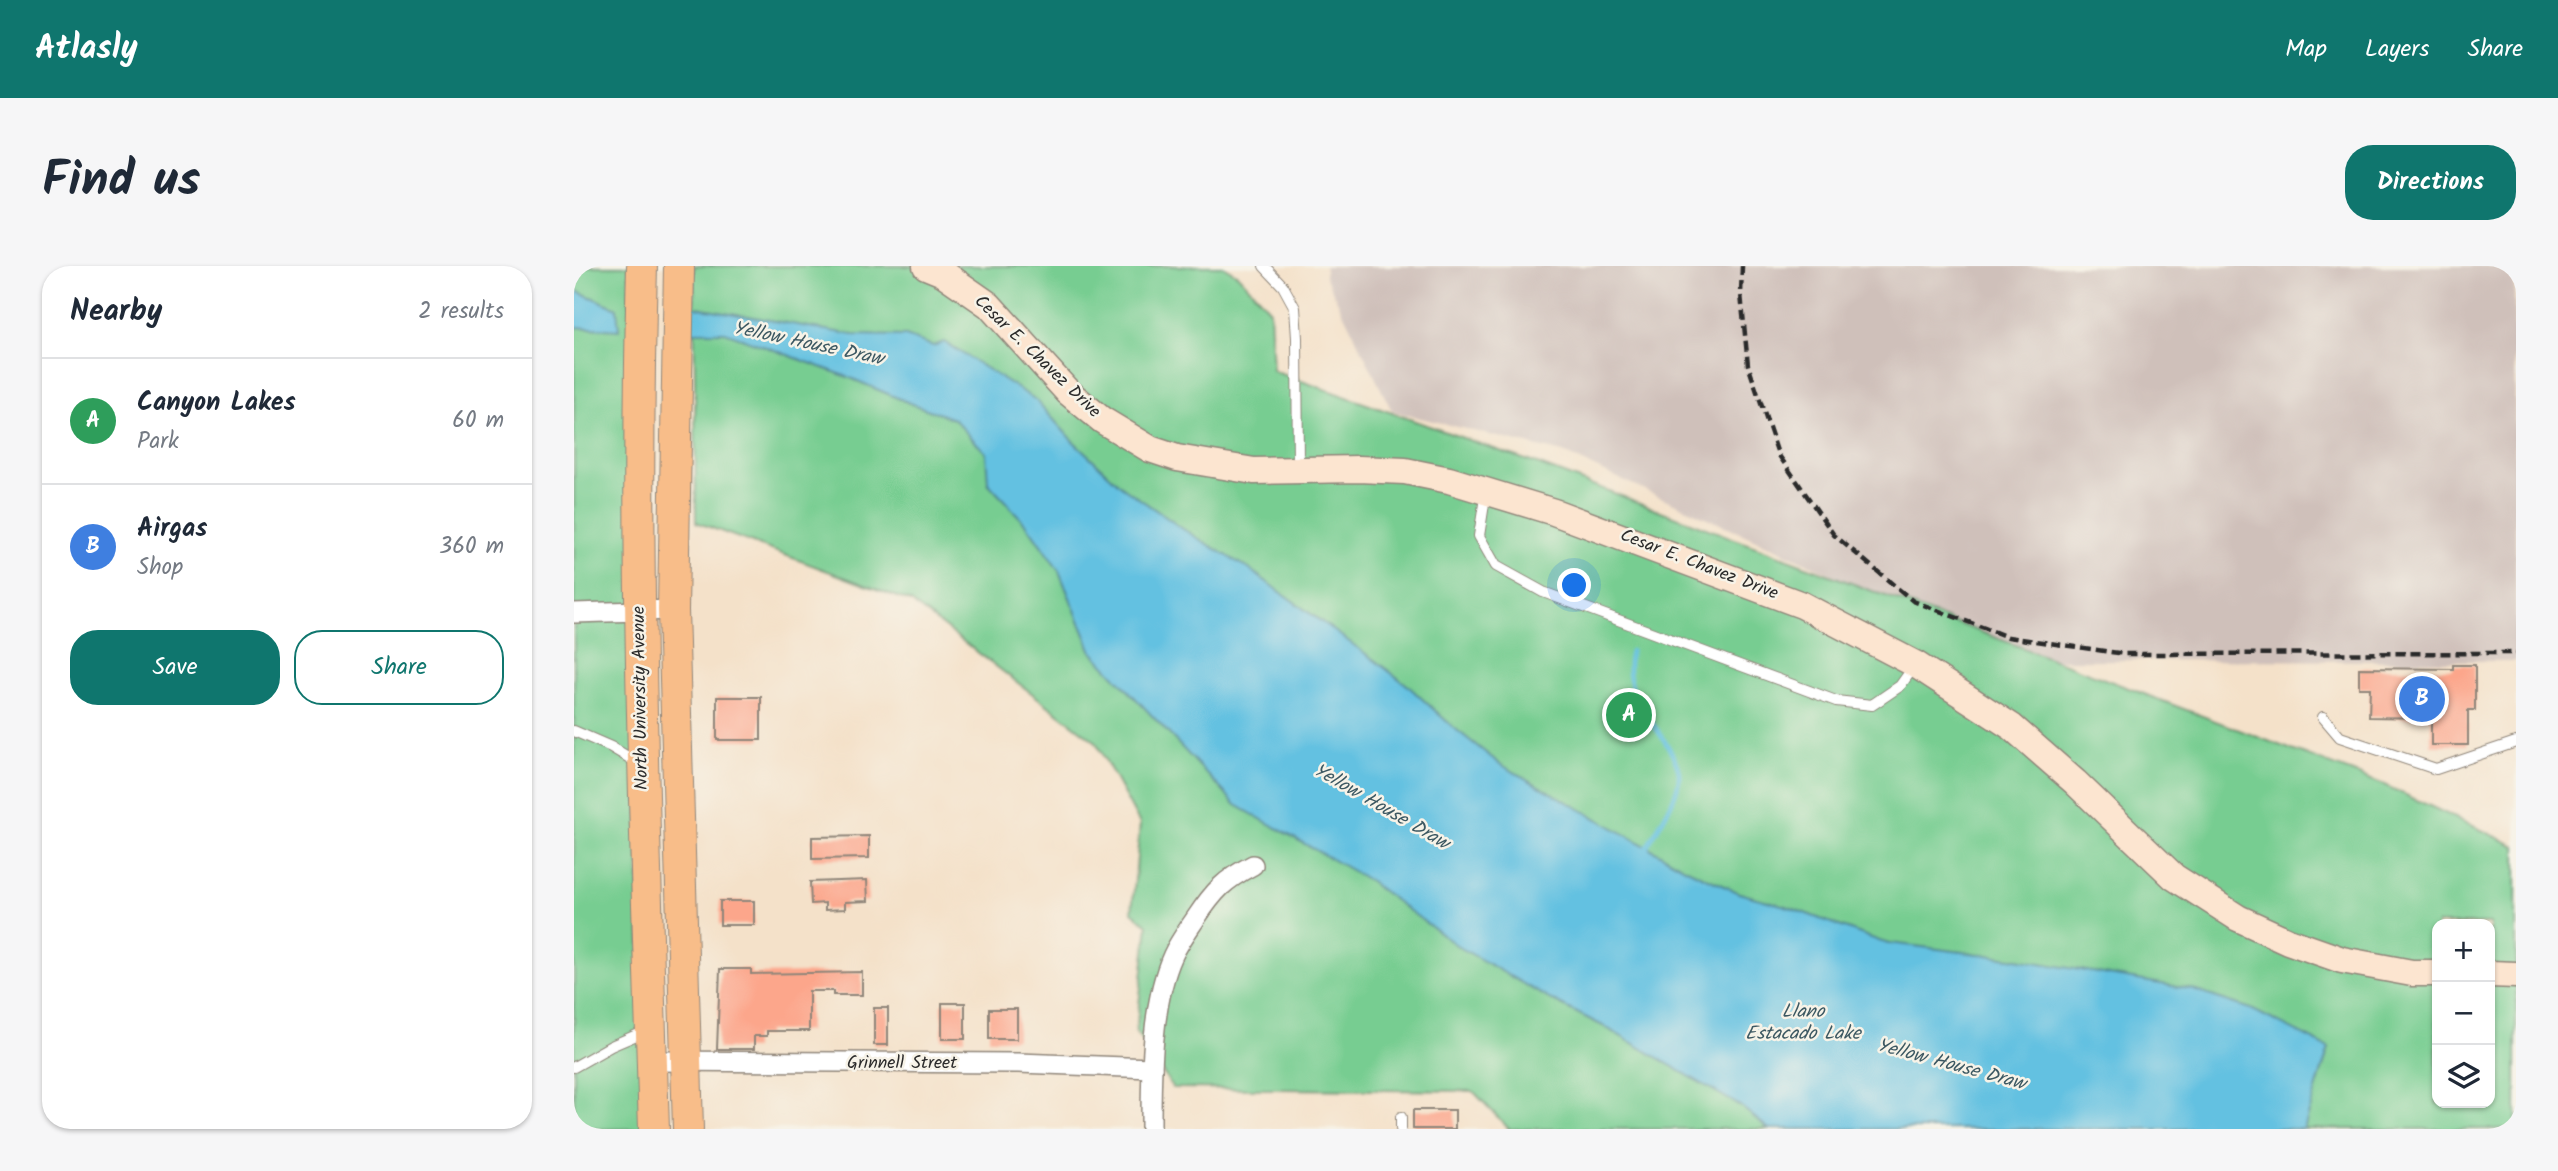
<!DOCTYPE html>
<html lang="en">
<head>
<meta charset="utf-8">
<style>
	:root { --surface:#fff; --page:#f6f6f7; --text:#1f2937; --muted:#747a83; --line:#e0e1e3; --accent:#0f766e }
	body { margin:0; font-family:Kalam,sans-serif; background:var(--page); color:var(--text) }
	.controls { position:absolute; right:21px; bottom:21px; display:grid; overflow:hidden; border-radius:14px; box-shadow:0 2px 5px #0004 }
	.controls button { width:63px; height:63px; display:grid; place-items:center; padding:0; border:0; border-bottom:2px solid var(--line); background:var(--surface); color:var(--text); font:35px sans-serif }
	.you { position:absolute; left:1001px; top:320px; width:24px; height:24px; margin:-18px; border:5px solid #fff; border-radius:50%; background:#1a73e8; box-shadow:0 0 0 10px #1a73e833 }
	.badge { display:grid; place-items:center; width:46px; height:46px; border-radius:50%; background:var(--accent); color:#fff; font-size:23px; font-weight:700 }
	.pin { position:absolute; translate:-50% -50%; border:4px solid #fff; box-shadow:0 2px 7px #0006 }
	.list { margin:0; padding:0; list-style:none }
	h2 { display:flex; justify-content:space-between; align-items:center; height:91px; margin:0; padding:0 28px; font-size:30px }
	h2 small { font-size:23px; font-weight:400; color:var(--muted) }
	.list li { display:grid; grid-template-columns:46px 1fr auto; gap:21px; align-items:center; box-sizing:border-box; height:126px; padding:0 28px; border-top:2px solid var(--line) }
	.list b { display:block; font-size:26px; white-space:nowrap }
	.list p { margin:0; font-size:23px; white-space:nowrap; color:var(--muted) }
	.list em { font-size:23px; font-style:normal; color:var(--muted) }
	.actions { display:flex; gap:14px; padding:21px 28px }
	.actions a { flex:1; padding:16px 0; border:2px solid var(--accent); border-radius:28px; text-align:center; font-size:24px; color:var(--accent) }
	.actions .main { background:var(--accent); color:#fff }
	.icon { flex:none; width:38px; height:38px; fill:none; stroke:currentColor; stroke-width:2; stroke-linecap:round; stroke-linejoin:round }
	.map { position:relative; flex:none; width:1942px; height:863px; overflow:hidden; border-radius:28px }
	header { display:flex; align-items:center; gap:42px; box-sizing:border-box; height:98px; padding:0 35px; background:var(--accent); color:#fff }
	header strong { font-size:33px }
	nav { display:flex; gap:38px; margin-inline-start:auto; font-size:24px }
	.intro { display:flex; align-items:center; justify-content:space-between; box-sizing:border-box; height:168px; padding:0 42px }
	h1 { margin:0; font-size:49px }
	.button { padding:18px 32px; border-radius:28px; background:var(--accent); color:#fff; font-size:24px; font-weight:700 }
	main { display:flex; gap:42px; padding:0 42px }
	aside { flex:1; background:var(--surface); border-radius:28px; box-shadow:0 2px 5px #0004 }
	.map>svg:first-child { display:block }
	.industrial { fill:#cfc0ba }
	.green { fill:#77cd91; stroke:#517c5e; stroke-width:2; fill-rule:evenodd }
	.water { fill:#63c1e1; stroke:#477686; stroke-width:2 }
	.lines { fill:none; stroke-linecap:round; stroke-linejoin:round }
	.stream { stroke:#63c1e1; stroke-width:4.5 }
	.building { fill:#fca68b }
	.lane-casing { stroke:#90867a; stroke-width:12 }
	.street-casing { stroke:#90867a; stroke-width:22 }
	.secondary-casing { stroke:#90867a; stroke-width:29 }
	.primary-casing { stroke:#90867a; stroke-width:32 }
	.lane { stroke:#fff; stroke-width:10 }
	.street { stroke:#fff; stroke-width:19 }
	.secondary { stroke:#fce5d0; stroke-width:26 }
	.primary { stroke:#f8bd89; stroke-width:30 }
	.rail { stroke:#2b2b2b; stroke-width:4.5; stroke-dasharray:10 5; stroke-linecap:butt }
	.labels { text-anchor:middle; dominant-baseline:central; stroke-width:5; stroke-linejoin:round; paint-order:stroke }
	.street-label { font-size:18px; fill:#2b2b2b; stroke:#f7f3e8 }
	.water-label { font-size:19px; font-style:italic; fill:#3c5862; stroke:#f7f3e8 }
</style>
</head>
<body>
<header>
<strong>Atlasly</strong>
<nav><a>Map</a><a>Layers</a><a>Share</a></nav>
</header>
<div class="intro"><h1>Find us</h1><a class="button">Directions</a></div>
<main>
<aside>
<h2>Nearby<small>2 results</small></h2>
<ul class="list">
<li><span class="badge" style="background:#2e9e5b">A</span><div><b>Canyon Lakes</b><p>Park</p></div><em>60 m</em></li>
<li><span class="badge" style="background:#3f7fe0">B</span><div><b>Airgas</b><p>Shop</p></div><em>360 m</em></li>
</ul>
<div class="actions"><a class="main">Save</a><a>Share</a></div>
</aside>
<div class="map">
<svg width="1942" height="863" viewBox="0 0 1942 863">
	<rect width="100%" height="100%" fill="#f7f3e8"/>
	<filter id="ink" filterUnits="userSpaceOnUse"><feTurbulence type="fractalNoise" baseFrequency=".0143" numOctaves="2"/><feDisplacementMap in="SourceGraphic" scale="14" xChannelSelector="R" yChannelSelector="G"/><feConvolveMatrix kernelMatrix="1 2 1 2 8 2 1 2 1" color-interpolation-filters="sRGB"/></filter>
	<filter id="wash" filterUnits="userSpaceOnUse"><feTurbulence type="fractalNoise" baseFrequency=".00686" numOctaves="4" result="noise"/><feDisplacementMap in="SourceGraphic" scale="28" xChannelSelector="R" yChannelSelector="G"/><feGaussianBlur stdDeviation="1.57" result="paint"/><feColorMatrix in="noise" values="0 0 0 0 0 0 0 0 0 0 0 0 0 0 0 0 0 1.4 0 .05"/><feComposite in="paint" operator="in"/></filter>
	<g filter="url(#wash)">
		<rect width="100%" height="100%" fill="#f4e1c9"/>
		<path class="industrial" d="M751,0H1940L1942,395L1476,394L1288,322L989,187L818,145L751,10Z"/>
		<g class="green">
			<path d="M0,0H55L69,863H0Z"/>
			<path d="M120,0H649L664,9L696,44L699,105L963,198L1808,518L1942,580V863H935L899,825L599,822L562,765L574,659L558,646L566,558L521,475L337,336L122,256ZM1863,658H1916V837H1863Z"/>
		</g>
		<g class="water">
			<path d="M0,24L43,42L45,64L0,61Z"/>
			<path d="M117,40L280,69L332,70L359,80L370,76L462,134L497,173L546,219L609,263L675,303L799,393L832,418L879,461L926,498L1113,603L1165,627L1212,640L1308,676L1437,692L1616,723L1677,743L1755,782L1730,863H1195L1166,840L1029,760L979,735L885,681L789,611L662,539L518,386L485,305L453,259L414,217L412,187L380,153L333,136L274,111L151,66H117Z"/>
		</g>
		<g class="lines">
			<path class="stream" d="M1057,385C1046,422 1077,452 1095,482C1099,490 1104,498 1105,507C1107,529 1083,562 1073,581"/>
		</g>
		<g id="blocks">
			<g class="building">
				<path d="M1879,399H1901V444H1894V479H1857V452L1795,451L1796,422H1785V402L1879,403Z"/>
				<rect x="143" y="431" width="44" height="43"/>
				<path d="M295,570V592L238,593V571Z"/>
				<path d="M293,614L294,635L271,636V643L251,644V637L237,638L236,616Z"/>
				<rect x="146" y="635" width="34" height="24"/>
				<path d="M146,703H177V708L288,706V729H259V725H235V765H193V770H180V783H143Z"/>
				<rect x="368" y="737" width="23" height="36"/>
				<rect x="300" y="742" width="14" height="37"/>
				<rect x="415" y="743" width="28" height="30"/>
				<rect x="839" y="844" width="42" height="19"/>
			</g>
		</g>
	</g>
	<g filter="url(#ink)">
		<use href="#blocks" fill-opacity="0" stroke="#90867a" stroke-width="2"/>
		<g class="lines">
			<defs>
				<g id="lane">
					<path d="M690,0L709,20L721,42L723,72L724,203"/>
					<path d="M912,225L905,270L922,300L969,326L1262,435L1298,439L1326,420L1341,399"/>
					<path d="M1749,451L1766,471L1862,503L1942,476"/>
					<path d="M0,465L37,481L64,497"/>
					<path d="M0,801L37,780L72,765"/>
					<path d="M827,851V863"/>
				</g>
				<g id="street">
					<path d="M0,347L99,344"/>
					<path d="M78,795L444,797L578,802"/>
					<path d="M577,863C577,811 577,737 599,689C605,676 614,664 622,652C640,625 650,614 679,599"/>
				</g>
				<g id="secondary">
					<path d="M352,0L369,7L415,39L494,126L528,154L576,183L603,192L680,205L785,203L831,205L875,214L980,246L1228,339L1341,398L1438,461L1501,516L1600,611L1664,652L1714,675L1768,694L1838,707H1863"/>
					<path d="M1916,708L1942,709"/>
				</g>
				<g id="primary">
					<path d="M68,0C60,288 71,575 80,863"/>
					<path d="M105,0L99,344L114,863"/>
				</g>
			</defs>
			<use href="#lane" class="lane-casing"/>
			<use href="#street" class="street-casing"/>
			<use href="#secondary" class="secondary-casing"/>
			<use href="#primary" class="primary-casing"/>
			<use href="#lane" class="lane"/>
			<use href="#street" class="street"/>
			<use href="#secondary" class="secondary"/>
			<use href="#primary" class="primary"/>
			<path class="rail" d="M1168,0L1167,28L1174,99L1204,188L1260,269L1339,335L1434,371L1551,388L1942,387"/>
		</g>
	</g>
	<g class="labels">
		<g class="street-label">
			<text transform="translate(463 91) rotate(44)">Cesar E. Chavez Drive</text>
			<text transform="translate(1125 299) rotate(21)">Cesar E. Chavez Drive</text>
			<text transform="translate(67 432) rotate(-91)">North University Avenue</text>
			<text x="328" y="797">Grinnell Street</text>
		</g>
		<g class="water-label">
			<text transform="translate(234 78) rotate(12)">Yellow House Draw</text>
			<text transform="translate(807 541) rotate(30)">Yellow House Draw</text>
			<text x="1229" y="746">Llano<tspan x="1229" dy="22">Estacado Lake</tspan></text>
			<text transform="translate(1377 799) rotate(15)">Yellow House Draw</text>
		</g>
	</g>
</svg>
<div class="controls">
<button>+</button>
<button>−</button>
<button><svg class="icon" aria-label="layers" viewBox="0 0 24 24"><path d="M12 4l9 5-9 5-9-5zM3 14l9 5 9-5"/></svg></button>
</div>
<div class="you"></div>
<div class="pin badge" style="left:1055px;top:449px;background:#2e9e5b">A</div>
<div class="pin badge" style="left:1848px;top:433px;background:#3f7fe0">B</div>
</div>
</main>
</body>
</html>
